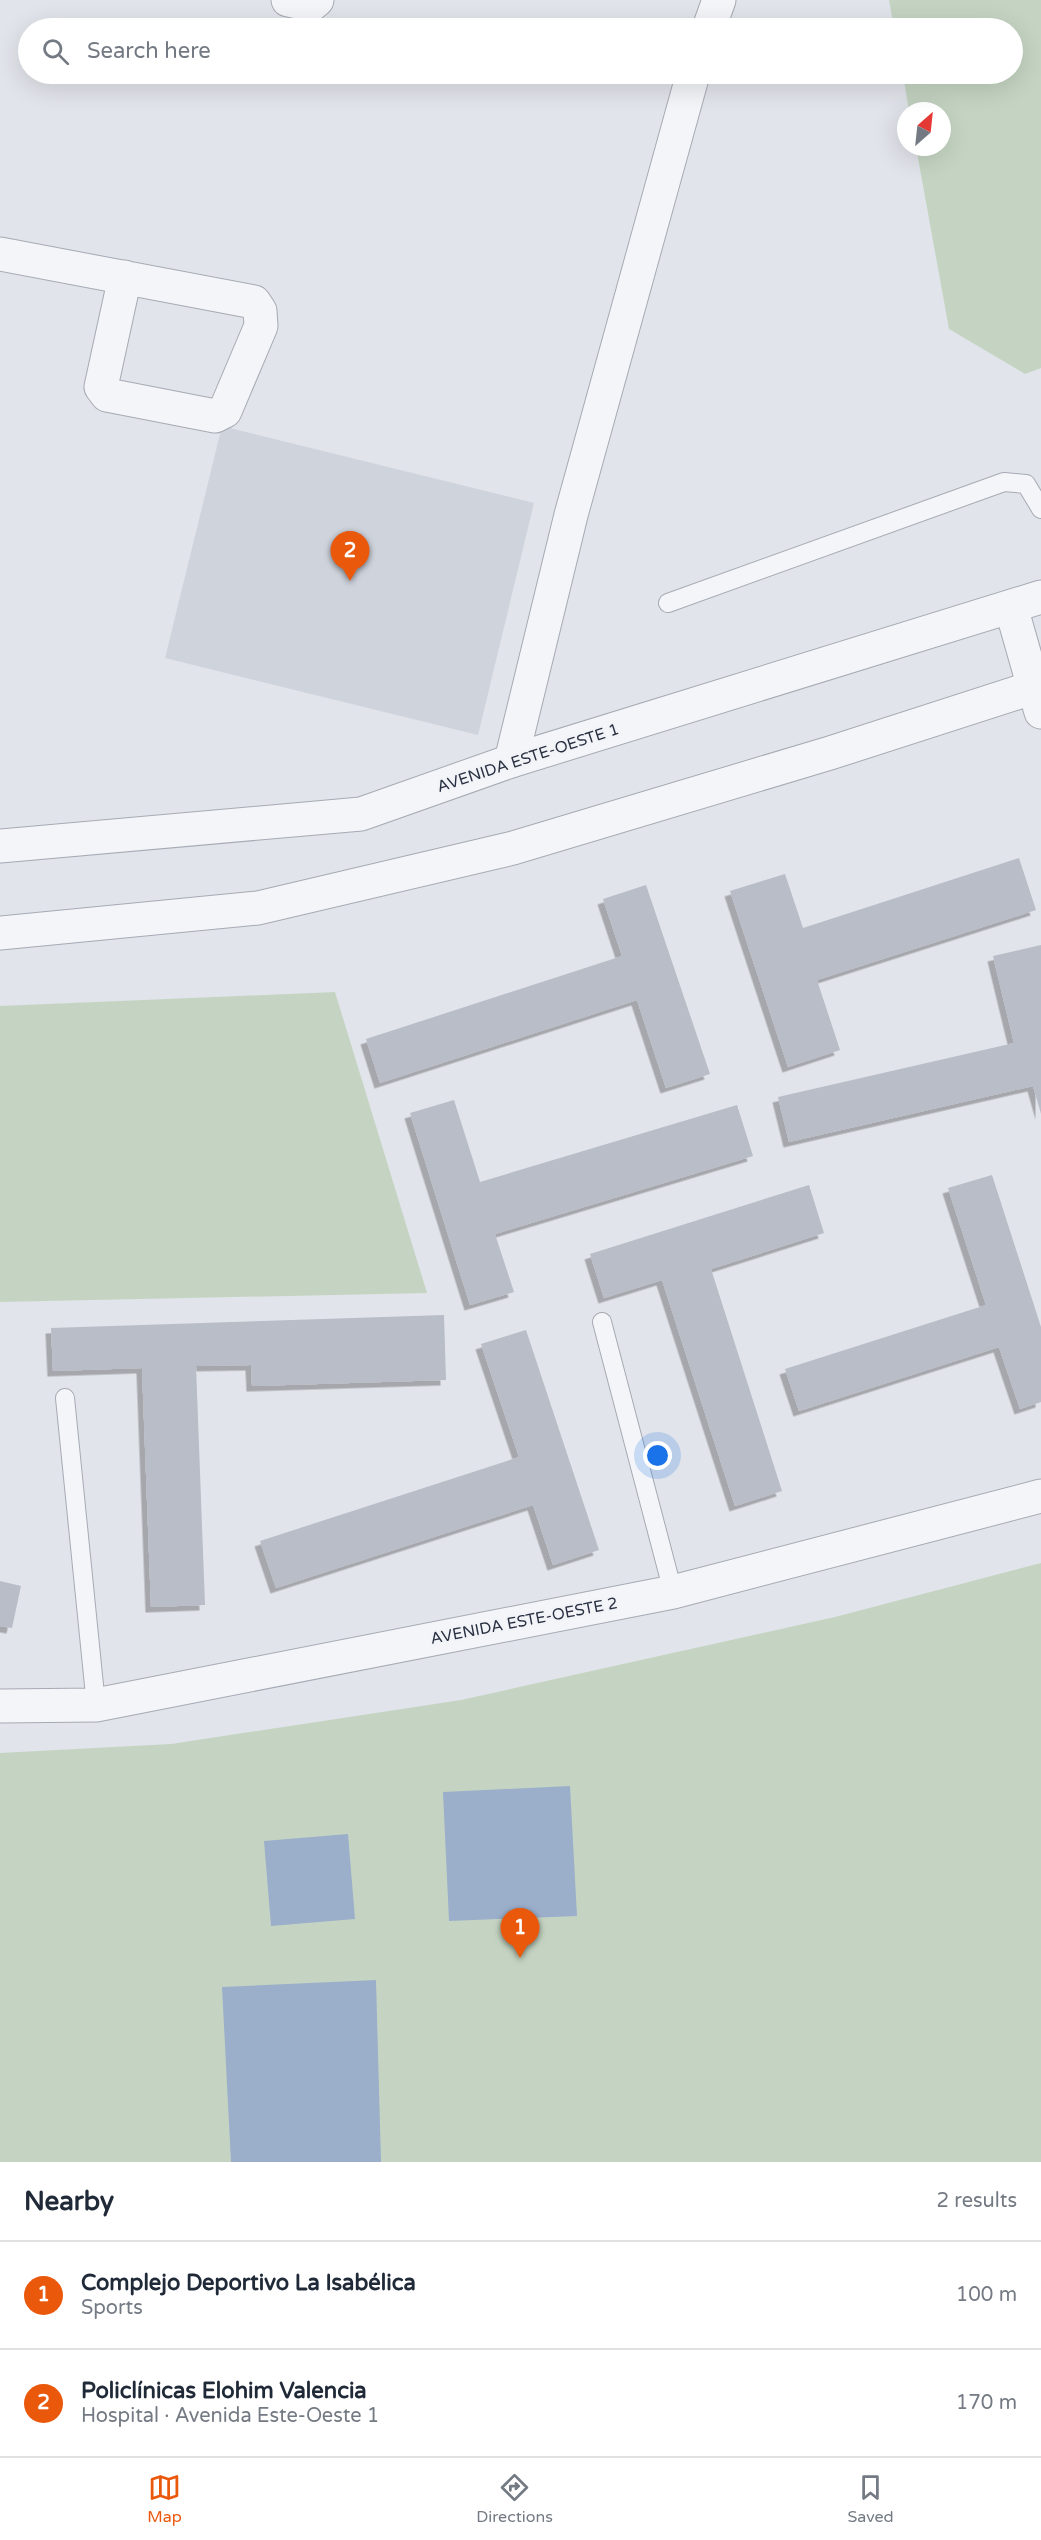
<!DOCTYPE html>
<html lang="en">
<head>
<meta charset="utf-8">
<style>
	:root { --surface:#fff; --page:#f2f2f3; --text:#1f2937; --muted:#747a83; --line:#e0e1e3; --accent:#ea580c }
	body { margin:0; font-family:"Varela Round",sans-serif; background:var(--page); color:var(--text) }
	.compass { position:absolute; left:897px; top:102px; width:54px; height:54px; border-radius:50%; background:var(--surface); box-shadow:0 6px 24px #0002; rotate:27deg }
	.you { position:absolute; left:658px; top:1456px; width:21px; height:21px; margin:-15px; border:4px solid #fff; border-radius:50%; background:#1a73e8; box-shadow:0 0 0 9px #1a73e833 }
	.badge { display:grid; place-items:center; width:39px; height:39px; border-radius:50%; background:var(--accent); color:#fff; font-size:20px; font-weight:700 }
	.pin { position:absolute; translate:-50% -50px; filter:drop-shadow(0 2px 3px #0008) }
	.pin::after { content:''; position:absolute; top:32px; width:21px; height:18px; background:inherit; clip-path:polygon(0 0,100% 0,50% 100%) }
	.list { margin:0; padding:0; list-style:none }
	h2 { display:flex; justify-content:space-between; align-items:center; height:78px; margin:0; padding:0 24px; font-size:26px }
	h2 small { font-size:20px; font-weight:400; color:var(--muted) }
	.list li { display:grid; grid-template-columns:39px 1fr auto; gap:18px; align-items:center; box-sizing:border-box; height:108px; padding:0 24px; border-top:2px solid var(--line) }
	.list b { display:block; font-size:22px; white-space:nowrap }
	.list p { margin:0; font-size:20px; white-space:nowrap; color:var(--muted) }
	.list em { font-size:20px; font-style:normal; color:var(--muted) }
	.icon { flex:none; width:33px; height:33px; fill:none; stroke:currentColor; stroke-width:2; stroke-linecap:round; stroke-linejoin:round }
	.map { position:relative; flex:none; width:1041px; height:2162px; overflow:hidden }
	.search { position:absolute; background:var(--surface); box-shadow:0 6px 24px #0002; left:18px; right:18px; top:18px; height:66px; display:flex; align-items:center; gap:15px; box-sizing:border-box; padding:0 21px; border-radius:33px; color:var(--muted); font-size:22px }
	.sheet { height:294px; background:var(--surface) }
	nav { display:flex; justify-content:space-around; align-items:center; box-sizing:border-box; height:84px; border-top:2px solid var(--line); background:var(--surface); font-size:16px; color:var(--muted) }
	nav a { display:grid; justify-items:center; gap:3px }
	nav .on { color:var(--accent) }
	.map>svg:first-child { display:block }
	.built { fill:#cfd3dc }
	.green { fill:#c5d4c2 }
	.water { fill:#9bafcb }
	.building { fill:#b8bdc7; filter:url(#shadow) }
	.lines { fill:none; stroke-linecap:round; stroke-linejoin:round }
	.service-casing { stroke:#a6aab4; stroke-width:20 }
	.minor-casing { stroke:#a6aab4; stroke-width:35 }
	.service { stroke:#f4f5f8; stroke-width:18 }
	.minor { stroke:#f4f5f8; stroke-width:33 }
	.labels { text-anchor:middle; dominant-baseline:central; stroke-width:4.5; stroke-linejoin:round; paint-order:stroke }
	.street-label { font-size:16px; fill:#293042; stroke:#f1f3f7 }
</style>
</head>
<body>
<div class="map">
<svg width="1041" height="2162" viewBox="0 0 1041 2162">
	<defs>
		<filter id="shadow"><feDropShadow dx="-5.5" dy="5.5" stdDeviation="0" flood-color="#0004"/></filter>
	</defs>
	<rect width="100%" height="100%" fill="#e1e4ea"/>
	<path class="built" d="M222,426L534,503L478,735L165,658Z"/>
	<g class="green">
		<path d="M889,0H1041V368L1025,374L949,329L916,147H942V111H909L903,74H1012V28H894Z"/>
		<path d="M335,992L427,1293L0,1302V1006Z"/>
		<path d="M1041,1563V2162H0V1753L171,1744L461,1700L835,1617Z"/>
	</g>
	<g class="water">
		<path d="M570,1786L577,1916L449,1921L443,1792Z"/>
		<path d="M348,1834L355,1919L271,1926L264,1841Z"/>
		<path d="M376,1980L381,2162H231L222,1987Z"/>
	</g>
	<g class="building">
		<path d="M1019,858L1036,910L817,980L840,1050L788,1067L730,891L785,874L803,928Z"/>
		<path d="M646,885L710,1074L666,1088L637,1000L380,1083L366,1039L622,956L603,899Z"/>
		<path d="M1041,945V1114L1033,1086L789,1142L778,1097L1014,1043L993,956Z"/>
		<path d="M454,1100L480,1182L737,1105L753,1156L495,1234L514,1292L470,1305L410,1113Z"/>
		<path d="M992,1175L1041,1327V1402L1020,1409L999,1347L799,1411L785,1369L986,1305L948,1188Z"/>
		<path d="M809,1185L824,1233L711,1269L782,1491L735,1506L662,1280L604,1298L590,1254Z"/>
		<path d="M444,1315L446,1380L252,1386L251,1365L196,1366L205,1605L151,1607L142,1368L53,1371L51,1328Z"/>
		<path d="M526,1330L599,1550L553,1565L533,1505L276,1588L260,1541L519,1457L481,1344Z"/>
		<path d="M0,1581L21,1586L12,1628L0,1626Z"/>
	</g>
	<g class="lines">
		<defs>
			<g id="service">
				<path d="M668,603L1004,482L1026,484L1041,509"/>
				<path d="M602,1322L673,1592"/>
				<path d="M65,1398L96,1705"/>
			</g>
			<g id="minor">
				<path d="M288,0L311,5L317,0"/>
				<path d="M709,28L719,0"/>
				<path d="M0,254L254,302L260,311L261,326L225,411L215,416L107,395L101,387L125,277"/>
				<path d="M1011,607L1041,712"/>
				<path d="M511,761L571,515L693,74"/>
				<path d="M0,846L361,814L511,761L1041,597"/>
				<path d="M0,933L258,908L513,848L830,753L1041,685"/>
				<path d="M0,1706L96,1705L673,1592L1041,1496"/>
			</g>
		</defs>
		<use href="#service" class="service-casing"/>
		<use href="#minor" class="minor-casing"/>
		<use href="#service" class="service"/>
		<use href="#minor" class="minor"/>
	</g>
	<g class="labels">
		<g class="street-label">
			<text transform="translate(528 758) rotate(-18)">AVENIDA ESTE-OESTE 1</text>
			<text transform="translate(524 1621) rotate(-11)">AVENIDA ESTE-OESTE 2</text>
		</g>
	</g>
</svg>
<svg class="compass" viewBox="-18 -18 36 36"><path d="M0-13l5 13h-10z" fill="#e53935"/><path d="M0 13l5-13h-10z" fill="#747a83"/></svg>
<div class="you"></div>
<div class="pin badge" style="left:520px;top:1958px">1</div>
<div class="pin badge" style="left:350px;top:581px">2</div>
<div class="search"><svg class="icon" aria-label="search" viewBox="0 0 24 24"><circle cx="10" cy="10" r="6"/><path d="M15 15l6 6"/></svg>Search here</div>
</div>
<section class="sheet">
<h2>Nearby<small>2 results</small></h2>
<ul class="list">
<li><span class="badge">1</span><div><b>Complejo Deportivo La Isabélica</b><p>Sports</p></div><em>100 m</em></li>
<li><span class="badge">2</span><div><b>Policlínicas Elohim Valencia</b><p>Hospital · Avenida Este-Oeste 1</p></div><em>170 m</em></li>
</ul>
</section>
<nav>
<a class="on"><svg class="icon" aria-label="map" viewBox="0 0 24 24"><path d="M3 6l6-2 6 2 6-2v14l-6 2-6-2-6 2zM9 4v14M15 6v14"/></svg>Map</a>
<a><svg class="icon" aria-label="directions" viewBox="0 0 24 24"><path d="M12 3l9 9-9 9-9-9zM9 14v-3h6M13 9l2 2-2 2"/></svg>Directions</a>
<a><svg class="icon" aria-label="saved" viewBox="0 0 24 24"><path d="M7 4h10v16l-5-4-5 4z"/></svg>Saved</a>
</nav>
</body>
</html>
